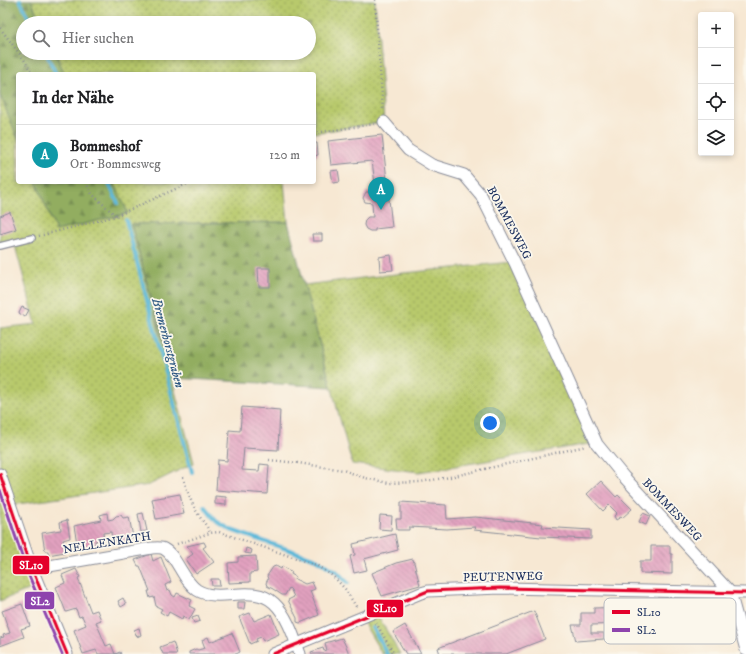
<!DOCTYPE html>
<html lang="de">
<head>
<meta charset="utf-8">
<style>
	:root { --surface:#fff; --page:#f6f6f6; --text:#202124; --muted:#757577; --line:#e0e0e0; --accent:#d1495b }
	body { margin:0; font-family:"IM FELL DW Pica",serif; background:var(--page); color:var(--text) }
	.controls { position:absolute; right:12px; top:12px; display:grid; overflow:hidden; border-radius:4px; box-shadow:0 2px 6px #0003 }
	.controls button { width:36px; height:36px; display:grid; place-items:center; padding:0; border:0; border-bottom:1px solid var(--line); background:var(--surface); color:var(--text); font:20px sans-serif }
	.you { position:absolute; left:490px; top:423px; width:14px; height:14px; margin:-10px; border:3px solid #fff; border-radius:50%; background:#1a73e8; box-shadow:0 0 0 6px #1a73e833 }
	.badge { display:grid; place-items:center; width:26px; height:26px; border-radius:50%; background:var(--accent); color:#fff; font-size:13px; font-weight:700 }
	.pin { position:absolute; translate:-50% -33px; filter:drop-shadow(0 1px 2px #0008) }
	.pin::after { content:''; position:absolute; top:21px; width:14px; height:12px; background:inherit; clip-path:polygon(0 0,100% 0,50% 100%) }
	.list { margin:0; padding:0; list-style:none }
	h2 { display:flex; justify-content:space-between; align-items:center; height:52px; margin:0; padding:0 16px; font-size:17px }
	h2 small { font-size:13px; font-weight:400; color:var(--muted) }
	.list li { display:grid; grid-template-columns:26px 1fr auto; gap:12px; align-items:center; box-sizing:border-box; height:60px; padding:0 16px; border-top:1px solid var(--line) }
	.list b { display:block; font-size:15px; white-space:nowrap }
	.list p { margin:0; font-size:13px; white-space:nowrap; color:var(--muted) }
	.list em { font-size:13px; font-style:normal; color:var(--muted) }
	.icon { flex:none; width:22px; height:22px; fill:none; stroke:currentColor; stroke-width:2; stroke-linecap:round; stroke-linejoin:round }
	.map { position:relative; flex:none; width:746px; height:654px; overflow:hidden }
	.search { position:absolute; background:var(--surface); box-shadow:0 2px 6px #0003; left:16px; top:16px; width:300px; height:44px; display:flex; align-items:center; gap:10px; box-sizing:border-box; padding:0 14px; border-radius:22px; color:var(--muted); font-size:15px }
	.panel { position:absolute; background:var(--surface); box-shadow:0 2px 6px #0003; left:16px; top:72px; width:300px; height:112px; border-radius:4px }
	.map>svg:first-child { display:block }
	.grass { fill:url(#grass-dots); stroke:#6a7c65 }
	.forest { fill:url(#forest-firs); stroke:#566e5f }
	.park { fill:url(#park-tufts); stroke:#6a7c65 }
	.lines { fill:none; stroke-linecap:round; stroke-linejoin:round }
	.stream { stroke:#5bb8d9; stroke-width:4 }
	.building { fill:url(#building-back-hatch) }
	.service-casing { stroke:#898c98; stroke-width:8 }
	.minor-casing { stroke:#898c98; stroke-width:13 }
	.path { stroke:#898c98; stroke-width:2.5; stroke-dasharray:1 3; stroke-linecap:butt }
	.service { stroke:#fff; stroke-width:5.5 }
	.minor { stroke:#fff; stroke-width:11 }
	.bus-1-casing { stroke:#fbf7ec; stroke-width:6 }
	.bus-2-casing { stroke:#fbf7ec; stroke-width:6 }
	.bus-1 { stroke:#e4002b; stroke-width:3 }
	.bus-2 { stroke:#8e44ad; stroke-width:3 }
	.labels { text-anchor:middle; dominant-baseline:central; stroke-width:3.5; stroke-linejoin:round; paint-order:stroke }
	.street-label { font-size:12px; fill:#1b2f5e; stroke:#fbf7ec }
	.water-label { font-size:13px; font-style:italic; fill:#2e5883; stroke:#fbf7ec }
	.key { fill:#fbf7ec; stroke:#b8bbc1; stroke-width:1 }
	.key-label { font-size:11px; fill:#1b2f5e }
	.line-badge { stroke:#fbf7ec; stroke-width:1.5 }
	.badge-label { font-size:11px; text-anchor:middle; font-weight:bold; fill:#fff }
</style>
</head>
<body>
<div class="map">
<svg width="746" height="654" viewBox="0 0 746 654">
	<defs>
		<pattern id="grass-dots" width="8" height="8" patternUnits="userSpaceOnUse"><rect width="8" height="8" fill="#b8c96c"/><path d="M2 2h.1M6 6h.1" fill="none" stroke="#95a45c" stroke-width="1.8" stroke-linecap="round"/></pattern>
		<pattern id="forest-firs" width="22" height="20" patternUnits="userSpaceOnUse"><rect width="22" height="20" fill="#92ad60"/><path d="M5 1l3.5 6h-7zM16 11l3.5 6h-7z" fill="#768d52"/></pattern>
		<pattern id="park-tufts" width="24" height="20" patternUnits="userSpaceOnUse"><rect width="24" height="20" fill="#b8c96c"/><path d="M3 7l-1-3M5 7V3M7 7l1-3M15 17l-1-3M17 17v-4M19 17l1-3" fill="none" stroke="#95a45c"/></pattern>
		<pattern id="building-back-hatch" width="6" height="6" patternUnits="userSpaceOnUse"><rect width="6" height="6" fill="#e2a1bf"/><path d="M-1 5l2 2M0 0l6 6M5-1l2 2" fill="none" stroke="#b6849e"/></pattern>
	</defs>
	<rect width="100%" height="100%" fill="#fbf7ec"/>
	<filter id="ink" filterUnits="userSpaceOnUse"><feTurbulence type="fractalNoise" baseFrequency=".025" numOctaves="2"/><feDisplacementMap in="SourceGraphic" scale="8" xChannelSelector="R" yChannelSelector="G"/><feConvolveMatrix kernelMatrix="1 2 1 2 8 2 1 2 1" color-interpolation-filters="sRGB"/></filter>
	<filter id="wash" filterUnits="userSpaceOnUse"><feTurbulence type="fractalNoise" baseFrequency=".012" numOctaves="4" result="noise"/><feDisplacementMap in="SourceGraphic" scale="16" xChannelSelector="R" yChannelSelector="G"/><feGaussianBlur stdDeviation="0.9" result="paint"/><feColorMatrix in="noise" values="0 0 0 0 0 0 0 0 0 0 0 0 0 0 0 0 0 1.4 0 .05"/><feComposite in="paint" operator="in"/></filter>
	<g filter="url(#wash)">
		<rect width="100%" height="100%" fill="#f7e8d3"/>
		<g class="grass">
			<path d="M31,0H375L384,122L314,133V74H65L55,53H309V23H41Z"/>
			<path d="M0,91L18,136V182H37L56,231L127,213L114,182H284L288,222L131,224L194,463L149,485L11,505L32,569L33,588L0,601V328L36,324L14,242L0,246Z"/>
			<path d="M511,262L595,443L419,472L352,464L304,285L404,273Z"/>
		</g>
		<g class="forest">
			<path d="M0,0H31L41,23H23V53H55L65,74H18V139L0,95Z"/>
			<path d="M36,182H114L128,213L56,231Z"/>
			<path d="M288,222L331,387L173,378L131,224Z"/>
		</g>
		<path class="park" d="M377,614L400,654H382L362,620Z"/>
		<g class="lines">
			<g class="stream">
				<path d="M20,0L31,23"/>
				<path d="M46,53L56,74"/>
				<path d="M108,182L118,203"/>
				<path d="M126,220L192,472"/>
				<path d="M204,506L216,521L231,530L316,559L336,571L348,583"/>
				<path d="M373,628L387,654"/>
			</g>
		</g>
		<g id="blocks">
			<g class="building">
				<path d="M382,135L392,227L375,229V231H370L366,229L364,225L365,220L368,217H373L372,203L365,202L363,198L366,192H371L374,195L375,199H377L372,161L331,165L328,141Z"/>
				<path d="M314,143H317L318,155L314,156Z"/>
				<path d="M338,170L340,182L333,183L331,171Z"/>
				<path d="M10,212L16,229L0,234V216Z"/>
				<path d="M312,234H322V241H313Z"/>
				<path d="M391,255L393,270L380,271L379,257Z"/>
				<path d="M258,268H270V287H259Z"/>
				<path d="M22,307L29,310L25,317L19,313Z"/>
				<path d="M242,407L280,410L278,450L244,448L242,470L259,471L260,464L269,465L267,494L216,490L218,460L227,461L229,430L240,431Z"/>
				<path d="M601,481L616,497L618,495L632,509L622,518L621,517L616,520L614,516L617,513L609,505L603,511L587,494Z"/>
				<path d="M180,494L184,514L156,519L152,499Z"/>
				<path d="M215,496L226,497V505L215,504Z"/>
				<path d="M401,502L446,505L447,519L475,517L543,524L542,527L591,530V539L541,537L474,530L475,527L447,529L409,527V530H397L396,519H401Z"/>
				<path d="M107,513L108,520L113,519L116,516L121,515L123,518L129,517L133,537L127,538V541L118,543L117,540L112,541L111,532L103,533L104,540L95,541L96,546L78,549L74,526L101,520L100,515Z"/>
				<path d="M143,513L147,531L141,532L138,514Z"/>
				<path d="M643,513L650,516L646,525L639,522Z"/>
				<path d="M380,515L392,516L391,530L379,529Z"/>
				<path d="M67,520L70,538L63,540L65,552L48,555V551H45L42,533L61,530L60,522Z"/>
				<path d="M395,534L398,550L364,559L367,570L354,573L350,556L355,555L353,544Z"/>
				<path d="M204,542L206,546L203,548L214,562L196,574L186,559L193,554L187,546Z"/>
				<path d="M651,546H670V554H672V574L640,573V561H651Z"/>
				<path d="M246,548L252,550L251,554L245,553Z"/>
				<path d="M151,554L153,561L161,557L171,582L165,585L167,591L170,590L172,595L175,597L177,593L192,600L189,606L195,609L189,620L183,616L182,619L169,612L167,616L160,612L162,609L156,606L154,597L150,598L148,591H150L140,566H138L135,560Z"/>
				<path d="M256,556L257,572L250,573V582L229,583L228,563L238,562V557Z"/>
				<path d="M413,559L420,585L382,596L372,573L396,563Z"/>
				<path d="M276,566L281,569L282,566L292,572L291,574L296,577L295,579L305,584L312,582L315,589L310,591L319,615L300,623L297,622V618L288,600L294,597L291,590L289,588L285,595H282L273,589L267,586L266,583L268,579L267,576L273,567Z"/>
				<path d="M76,569L80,577L78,578L91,612L97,610L101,620L96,622L106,646L111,644L115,654L120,652L121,654H98L96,650L83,654L74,630L86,625L82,616L79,617L76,609L66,612L56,587L65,583L62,575Z"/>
				<path d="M211,579H219L220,586H212Z"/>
				<path d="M123,598L126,604L121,607L118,601Z"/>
				<path d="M238,602H245L244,609H238Z"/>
				<path d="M22,604L30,626L21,629L24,637L0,646V638L4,637L3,635L10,633L2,611Z"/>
				<path d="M624,607V624L591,625V633H604V639L576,641L572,625H581V613H594V608Z"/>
				<path d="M534,611L545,639L506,654H440L438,648Z"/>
				<path d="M250,613L254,621L271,614L279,634L263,641L261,637L256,639L257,641L250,644L239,617Z"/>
				<path d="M198,616L200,621L194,623L192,618Z"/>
				<path d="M405,625L421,654H406L393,632Z"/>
				<path d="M139,628L141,635L137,637L134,630Z"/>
				<path d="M232,633L240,652L236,654H189V652L196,649L198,650L205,648L202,640L208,637L210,642Z"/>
				<path d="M342,638L348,651V654H312L311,652L323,648L324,651L327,650L325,643Z"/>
				<path d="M173,642L177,654H163L160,647Z"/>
			</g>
		</g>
	</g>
	<g filter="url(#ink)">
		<use href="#blocks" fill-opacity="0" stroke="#898c98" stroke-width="1"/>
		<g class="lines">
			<defs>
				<path id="service" d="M0,246L32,238"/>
				<g id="minor">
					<path d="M384,122L408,150L432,165L464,175L481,195L515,263L597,444L624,477L730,592L746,650"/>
					<path d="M0,474L32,569L67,654"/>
					<path d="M32,569L152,548C156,548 161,547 164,549C177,556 183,581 197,590C219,604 253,583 274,603C287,615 294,637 300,654"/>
					<path d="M273,654L421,593L428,591L500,588L746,593"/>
				</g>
			</defs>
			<use href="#service" class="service-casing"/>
			<use href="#minor" class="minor-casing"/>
			<g class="path">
				<path d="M375,0L383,111"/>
				<path d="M0,28L25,61L32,74"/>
				<path d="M314,133L374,124"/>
				<path d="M86,182L92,194L116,216"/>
				<path d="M39,236L116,216L191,182"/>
				<path d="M269,460L298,463L343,470L365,478L389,483L420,482L450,477L586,446"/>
				<path d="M183,477C187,490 191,503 198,514C202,521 207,525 210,533"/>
				<path d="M177,544L210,533L219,532L316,565L333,576L345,589L357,608"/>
				<path d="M376,623L394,654"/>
			</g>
			<use href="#service" class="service"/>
			<use href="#minor" class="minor"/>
			<defs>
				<g id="bus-1">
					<path d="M0,474L32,569L67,654"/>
					<path d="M273,654L428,591L500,588L746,593"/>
				</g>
				<path id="bus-2" d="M0,490L27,571L62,654"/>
			</defs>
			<use href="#bus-1" class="bus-1-casing"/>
			<use href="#bus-2" class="bus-2-casing"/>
			<use href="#bus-1" class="bus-1"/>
			<use href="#bus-2" class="bus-2"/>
		</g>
	</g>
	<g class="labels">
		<g class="street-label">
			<text transform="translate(509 223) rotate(62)">BOMMESWEG</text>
			<text transform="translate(672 510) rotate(47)">BOMMESWEG</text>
			<text transform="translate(107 543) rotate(-9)">NELLENKATH</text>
			<text transform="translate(503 577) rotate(-1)">PEUTENWEG</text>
		</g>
		<g class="water-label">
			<text transform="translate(168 343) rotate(75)">Bremerhorstgraben</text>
		</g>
	</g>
	<rect x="604" y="598" width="132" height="46" rx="6" class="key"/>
	<rect x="612" y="610" width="18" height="4" fill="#e4002b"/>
	<rect x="612" y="628" width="18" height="4" fill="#8e44ad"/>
	<g class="key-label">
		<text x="637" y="616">SL10</text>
		<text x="637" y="634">SL2</text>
	</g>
	<g class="line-badge">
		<rect x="12" y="555" width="38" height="20" rx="4" fill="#e4002b"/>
		<rect x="24" y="591" width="31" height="19" rx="4" fill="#8e44ad"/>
		<rect x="366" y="599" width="38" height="19" rx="4" fill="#e4002b"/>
	</g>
	<g class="badge-label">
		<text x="31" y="569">SL10</text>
		<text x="40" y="605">SL2</text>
		<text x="385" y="612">SL10</text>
	</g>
</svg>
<div class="controls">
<button>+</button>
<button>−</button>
<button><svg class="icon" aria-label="locate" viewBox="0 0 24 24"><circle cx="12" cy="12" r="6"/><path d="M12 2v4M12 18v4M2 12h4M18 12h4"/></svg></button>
<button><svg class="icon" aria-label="layers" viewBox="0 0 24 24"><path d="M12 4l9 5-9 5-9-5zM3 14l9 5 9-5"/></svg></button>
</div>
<div class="you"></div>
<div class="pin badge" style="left:381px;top:210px;background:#0f9aa8">A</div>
<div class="search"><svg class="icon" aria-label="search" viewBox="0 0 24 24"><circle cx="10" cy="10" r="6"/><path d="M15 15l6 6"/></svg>Hier suchen</div>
<section class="panel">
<h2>In der Nähe<small></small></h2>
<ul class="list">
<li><span class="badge" style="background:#0f9aa8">A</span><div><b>Bommeshof</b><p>Ort · Bommesweg</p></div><em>120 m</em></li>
</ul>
</section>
</div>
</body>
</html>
